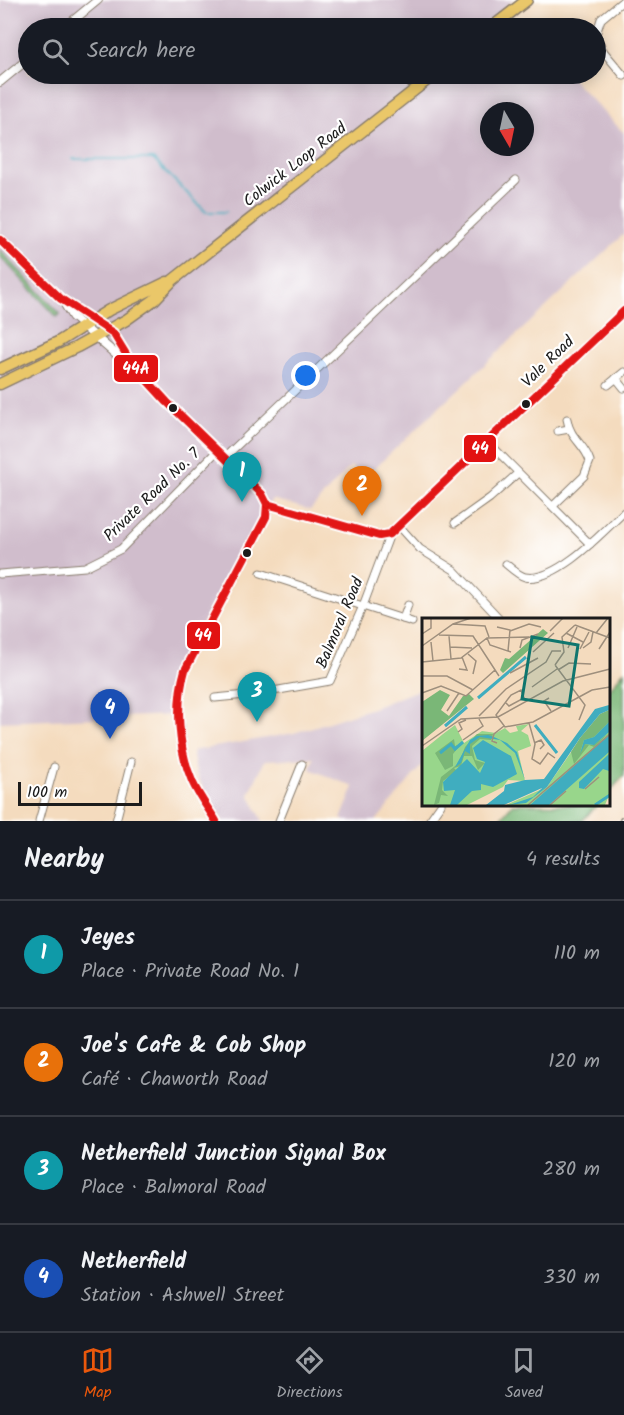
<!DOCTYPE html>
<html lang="en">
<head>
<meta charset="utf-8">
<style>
	:root { --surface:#171b24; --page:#20242c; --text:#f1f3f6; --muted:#9ea1a6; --line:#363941; --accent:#ea580c }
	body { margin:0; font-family:Kalam,sans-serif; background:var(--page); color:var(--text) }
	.compass { position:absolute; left:480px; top:102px; width:54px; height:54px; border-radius:50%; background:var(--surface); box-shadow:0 3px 15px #0003; rotate:171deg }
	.scale { position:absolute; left:18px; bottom:15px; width:124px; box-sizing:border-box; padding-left:6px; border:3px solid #1c1c1c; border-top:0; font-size:16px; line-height:21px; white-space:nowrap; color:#1c1c1c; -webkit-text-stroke:4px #fff; paint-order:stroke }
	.you { position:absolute; left:306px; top:376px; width:21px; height:21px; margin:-15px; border:4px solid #fff; border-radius:50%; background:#1a73e8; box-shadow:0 0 0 9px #1a73e833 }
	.badge { display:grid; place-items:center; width:39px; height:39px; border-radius:50%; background:var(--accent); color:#fff; font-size:20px; font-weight:700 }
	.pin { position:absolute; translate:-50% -50px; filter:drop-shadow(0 2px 3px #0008) }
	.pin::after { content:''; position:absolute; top:32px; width:21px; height:18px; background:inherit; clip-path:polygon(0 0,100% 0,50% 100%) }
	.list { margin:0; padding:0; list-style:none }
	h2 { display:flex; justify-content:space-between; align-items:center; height:78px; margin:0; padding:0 24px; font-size:26px }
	h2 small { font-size:20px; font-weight:400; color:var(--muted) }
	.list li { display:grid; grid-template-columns:39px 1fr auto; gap:18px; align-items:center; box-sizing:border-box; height:108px; padding:0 24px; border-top:2px solid var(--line) }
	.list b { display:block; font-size:22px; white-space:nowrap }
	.list p { margin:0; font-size:20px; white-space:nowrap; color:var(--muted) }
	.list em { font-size:20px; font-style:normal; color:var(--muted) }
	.icon { flex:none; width:33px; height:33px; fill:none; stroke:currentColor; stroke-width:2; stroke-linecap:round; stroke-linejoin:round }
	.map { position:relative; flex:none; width:624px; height:821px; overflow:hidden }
	.search { position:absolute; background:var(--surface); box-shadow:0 3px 15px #0003; left:18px; right:18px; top:18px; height:66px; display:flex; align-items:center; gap:15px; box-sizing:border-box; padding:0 21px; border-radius:33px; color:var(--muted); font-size:22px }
	.sheet { height:510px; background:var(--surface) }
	nav { display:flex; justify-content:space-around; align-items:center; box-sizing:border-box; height:84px; border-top:2px solid var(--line); background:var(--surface); font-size:16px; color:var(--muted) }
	nav a { display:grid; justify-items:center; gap:3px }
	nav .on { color:var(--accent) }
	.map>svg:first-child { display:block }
	.industrial { fill:#d0bdcc; fill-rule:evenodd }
	.forest { fill:#7ab777; stroke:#4b6a4a; stroke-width:1.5 }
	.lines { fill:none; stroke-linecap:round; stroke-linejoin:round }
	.stream { stroke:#40adbf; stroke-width:2 }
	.minor-casing { stroke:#887c6d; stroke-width:9 }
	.tertiary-casing { stroke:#887c6d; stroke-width:10 }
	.primary-casing { stroke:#887c6d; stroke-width:13 }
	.minor { stroke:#fff; stroke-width:7 }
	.tertiary { stroke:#fff; stroke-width:8 }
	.primary { stroke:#eac769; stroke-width:10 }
	.bus-1-casing { stroke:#fff; stroke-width:12 }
	.bus-2-casing { stroke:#fff; stroke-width:12 }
	.bus-1 { stroke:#e21212; stroke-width:8 }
	.bus-2 { stroke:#e21212; stroke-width:8 }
	.bus-dot { fill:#1c1c1c; stroke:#fff; stroke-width:2 }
	.labels { text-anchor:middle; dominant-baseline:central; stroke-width:4.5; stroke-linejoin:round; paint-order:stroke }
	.street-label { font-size:16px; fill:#1c1c1c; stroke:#fff }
	.inset-river { fill:none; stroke:#40adbf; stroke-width:3 }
	.inset-road { fill:none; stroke:#9e8f7d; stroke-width:1.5 }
	.view { fill:#0f766e; fill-opacity:0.15; stroke:#0f766e; stroke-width:3 }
	.inset-edge { fill:none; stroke:#1c1c1c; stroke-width:3 }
	.line-badge { stroke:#fff; stroke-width:2 }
	.badge-label { font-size:16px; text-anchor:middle; font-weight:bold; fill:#fff }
</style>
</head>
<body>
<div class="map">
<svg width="624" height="821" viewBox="0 0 624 821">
	<rect width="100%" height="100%" fill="#fff"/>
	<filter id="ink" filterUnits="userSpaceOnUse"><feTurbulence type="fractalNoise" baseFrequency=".0167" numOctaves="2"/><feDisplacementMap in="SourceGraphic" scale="12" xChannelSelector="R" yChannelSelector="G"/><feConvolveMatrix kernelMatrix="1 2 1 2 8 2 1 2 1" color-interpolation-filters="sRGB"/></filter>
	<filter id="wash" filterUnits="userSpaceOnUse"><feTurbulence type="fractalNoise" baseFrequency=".008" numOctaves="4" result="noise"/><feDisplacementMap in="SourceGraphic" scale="24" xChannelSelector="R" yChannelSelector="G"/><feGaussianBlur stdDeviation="1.35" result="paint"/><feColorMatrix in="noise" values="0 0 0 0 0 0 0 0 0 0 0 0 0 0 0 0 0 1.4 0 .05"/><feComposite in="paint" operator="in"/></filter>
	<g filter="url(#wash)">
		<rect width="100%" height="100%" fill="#f4dbbe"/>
		<g class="industrial">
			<path d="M0,0H514L504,8L524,28H28V74H567L624,133V234L364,478L351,466L310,510L272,499L178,668L171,685L170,697L173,715L0,722ZM489,111H525V147H489Z"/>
			<path d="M423,688V764L376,821H346L341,819L354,787L310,769L314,758L265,760L249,794L263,821H223L203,788L196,772L192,751L294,733L373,708Z"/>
		</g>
		<g class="forest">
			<path d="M0,250L60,314L57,317L0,256Z"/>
			<path d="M624,671V776L608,793V691Z"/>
			<path d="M512,805V804L597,805L582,821H498Z"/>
		</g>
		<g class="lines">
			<path class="stream" d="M73,159H153L206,212H226"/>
		</g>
	</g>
	<g filter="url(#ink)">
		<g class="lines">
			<defs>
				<g id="minor">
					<path d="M596,34L601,19L624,0"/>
					<path d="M596,36L604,52L624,76"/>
					<path d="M0,240L61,299L72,317L83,326"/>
					<path d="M61,299L94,319"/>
					<path d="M616,378L624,388"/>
					<path d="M608,385L624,372"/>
					<path d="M558,431L569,429"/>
					<path d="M487,441L590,544"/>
					<path d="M224,458L516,180"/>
					<path d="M553,506L584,476L590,461C584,443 570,439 567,419"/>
					<path d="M455,523L490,498L518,473"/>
					<path d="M400,527L420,549L454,570L497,616"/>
					<path d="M506,564C512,569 518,575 525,577C556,583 603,532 624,512"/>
					<path d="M261,573L412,622"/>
					<path d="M0,574L85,567L121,549L217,451"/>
					<path d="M403,619L408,605"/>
					<path d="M215,698L256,694L330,681L363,606L390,534"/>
					<path d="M39,821L54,767"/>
					<path d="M116,821L131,762"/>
					<path d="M279,821L302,764"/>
					<path d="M429,821L441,804"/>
					<path d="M623,821L624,820"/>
				</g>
				<g id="tertiary">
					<path d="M64,28L98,0"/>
					<path d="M0,82L28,59"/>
					<path d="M94,319L113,333L132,364L167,402L262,494L267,504L266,517L185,670C175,693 180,752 190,776C196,792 207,806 216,821"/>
					<path d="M83,326L120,358L131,364"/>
					<path d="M267,504L371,534L379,536L390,534L624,311"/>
				</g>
				<g id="primary">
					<path d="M491,28L527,0"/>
					<path d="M0,369L58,342L109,310L167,282"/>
					<path d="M0,384L77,347L126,320L154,300L173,280L435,74"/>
				</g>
			</defs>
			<use href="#minor" class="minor-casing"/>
			<use href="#tertiary" class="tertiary-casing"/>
			<use href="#primary" class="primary-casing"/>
			<use href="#minor" class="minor"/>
			<use href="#tertiary" class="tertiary"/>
			<use href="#primary" class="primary"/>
			<defs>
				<path id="bus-1" d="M216,821C208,808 198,795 192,781C178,748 175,704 185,670L266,517L267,504L379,536L390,534L624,311"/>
				<path id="bus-2" d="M0,240L61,299L113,333L132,364L167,402L262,494L267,504"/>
			</defs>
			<use href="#bus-1" class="bus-1-casing"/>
			<use href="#bus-2" class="bus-2-casing"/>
			<use href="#bus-1" class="bus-1"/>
			<use href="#bus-2" class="bus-2"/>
		</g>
	</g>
	<g class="bus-dot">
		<circle cx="526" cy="404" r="5"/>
		<circle cx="173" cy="408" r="5"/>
		<circle cx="247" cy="553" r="5"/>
	</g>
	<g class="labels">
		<g class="street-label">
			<text transform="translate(295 165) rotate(-38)">Colwick Loop Road</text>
			<text transform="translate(548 362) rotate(-44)">Vale Road</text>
			<text transform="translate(152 495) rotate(-44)">Private Road No. 7</text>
			<text transform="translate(340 623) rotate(-67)">Balmoral Road</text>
		</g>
	</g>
	<g transform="translate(422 618)">
		<rect width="188" height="188" fill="#f4dbbe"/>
		<path d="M187,93V177L183,187H84L125,169L161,117ZM107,106L99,113L106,117L109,128L96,133L103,163L86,162L81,169L45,187H0V133L21,116L33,107L42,125L60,113L74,115L83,110L88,115L96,113L94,108Z" fill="#98d68b"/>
		<path d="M121,11L126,15L81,55L78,52L83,40L87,41ZM18,72L28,77L19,92L27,98L41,78L47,76L52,81L0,123V84ZM187,92V104L172,119L162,122L158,135L162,126L171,127L187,115L172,129L167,127L152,146L149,134L158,120L178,96ZM55,116H71L69,122L58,121L50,128L53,142L63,145L56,152L50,138H42L39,148L32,150L35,153L21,163L20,172L26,178L19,177L17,185L12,187L19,159L37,145L43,129ZM32,121L33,128L39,126L31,136V148L23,152L13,135Z" fill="#7ab777"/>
		<path d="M187,87V92L178,96L158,120L125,169L104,185L87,187L111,179L120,170L82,187H64L82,173L83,167L103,162L93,135L78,122L58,119L48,126V136L43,133L39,145L33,149L48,122L55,118L66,117L72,119L85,125L95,134L103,162L122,161L173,91ZM187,104V114L172,127L163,126L158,136L162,122L172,119ZM187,117V134L127,187H108ZM61,122L89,138L95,156L71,169L59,166V172L50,173L35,187H28L33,172L22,173L21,164L45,141L58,155L63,144L55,141L51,130ZM187,136V153L181,151L162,171L157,170V164Z" fill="#40adbf"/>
		<path class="inset-river" d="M56,80L104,39M113,107L135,135M23,108L45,89M18,135L29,126L33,131L41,124M173,187L188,177"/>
		<path class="inset-road" d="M31,6L63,8L67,19M153,7L188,20M75,9L88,12L86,33M88,13L107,6L119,9M128,13L141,0M144,15L161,24M174,15L186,0M0,16L9,10V0M17,17L51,18L77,58M27,18L29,41M65,20L68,27L89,34M9,24L11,43M0,28L31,6L49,0M28,29L50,30M98,30L100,22L116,16M146,30L155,9M161,30L169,24L171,14M158,31L167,14M177,31L188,14M111,34L132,15M46,36L54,43L51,56M0,44L39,40L65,20L107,19M133,47L163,87L157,102M133,47L142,34L140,19L153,7M37,51L45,52L40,39M136,52L147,45L169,46M88,55L116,40M0,58H25L51,72M110,69L135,51M170,72L188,69M0,75L19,68L44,78L73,52M127,80L122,83L129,93M84,85L87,88L102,80L99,72L89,77L74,97L83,109L111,104L170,72M25,93L37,75M57,98L84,71L124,44L130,33H139M107,105L113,126L110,141L118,146L126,135L133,140M36,114L40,111L37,105L44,102M41,122L61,108L57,101M75,125L70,123L72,116L82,108M112,125L119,122L122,127L118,131M0,128L39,101L76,99L141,63L188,51M163,171L177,159M106,187L188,116M128,187L144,173"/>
		<path class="view" d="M110,19L156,27L147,88L100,81Z"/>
		<rect width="188" height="188" class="inset-edge"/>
	</g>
	<g class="line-badge">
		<rect x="113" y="354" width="46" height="29" rx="6" fill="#e21212"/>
		<rect x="463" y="434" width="34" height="29" rx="6" fill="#e21212"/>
		<rect x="186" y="621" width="35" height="29" rx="6" fill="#e21212"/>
	</g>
	<g class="badge-label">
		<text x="136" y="374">44A</text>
		<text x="480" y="454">44</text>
		<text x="203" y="641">44</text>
	</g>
</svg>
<svg class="compass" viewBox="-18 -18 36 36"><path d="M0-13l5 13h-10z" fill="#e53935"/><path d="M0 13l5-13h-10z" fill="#9ea1a6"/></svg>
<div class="scale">100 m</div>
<div class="you"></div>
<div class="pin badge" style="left:242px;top:502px;background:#0f9aa8">1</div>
<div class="pin badge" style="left:362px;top:516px;background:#e8710a">2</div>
<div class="pin badge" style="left:257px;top:722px;background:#0f9aa8">3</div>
<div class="pin badge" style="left:110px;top:739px;background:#1a4fb4">4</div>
<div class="search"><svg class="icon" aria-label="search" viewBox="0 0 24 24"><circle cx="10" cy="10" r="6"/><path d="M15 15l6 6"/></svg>Search here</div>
</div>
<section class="sheet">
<h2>Nearby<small>4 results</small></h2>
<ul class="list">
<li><span class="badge" style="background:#0f9aa8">1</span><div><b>Jeyes</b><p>Place · Private Road No. 1</p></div><em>110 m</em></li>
<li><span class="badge" style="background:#e8710a">2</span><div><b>Joe's Cafe &amp; Cob Shop</b><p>Café · Chaworth Road</p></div><em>120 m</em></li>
<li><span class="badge" style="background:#0f9aa8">3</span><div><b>Netherfield Junction Signal Box</b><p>Place · Balmoral Road</p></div><em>280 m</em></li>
<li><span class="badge" style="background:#1a4fb4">4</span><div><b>Netherfield</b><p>Station · Ashwell Street</p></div><em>330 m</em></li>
</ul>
</section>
<nav>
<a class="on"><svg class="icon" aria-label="map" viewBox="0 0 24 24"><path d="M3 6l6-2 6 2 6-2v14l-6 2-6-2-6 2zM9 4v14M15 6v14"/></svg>Map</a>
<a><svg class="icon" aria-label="directions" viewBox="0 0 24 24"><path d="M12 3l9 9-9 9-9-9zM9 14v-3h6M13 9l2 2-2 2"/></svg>Directions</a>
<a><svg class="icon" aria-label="saved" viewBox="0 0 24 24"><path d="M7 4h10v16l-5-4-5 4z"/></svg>Saved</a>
</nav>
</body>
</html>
